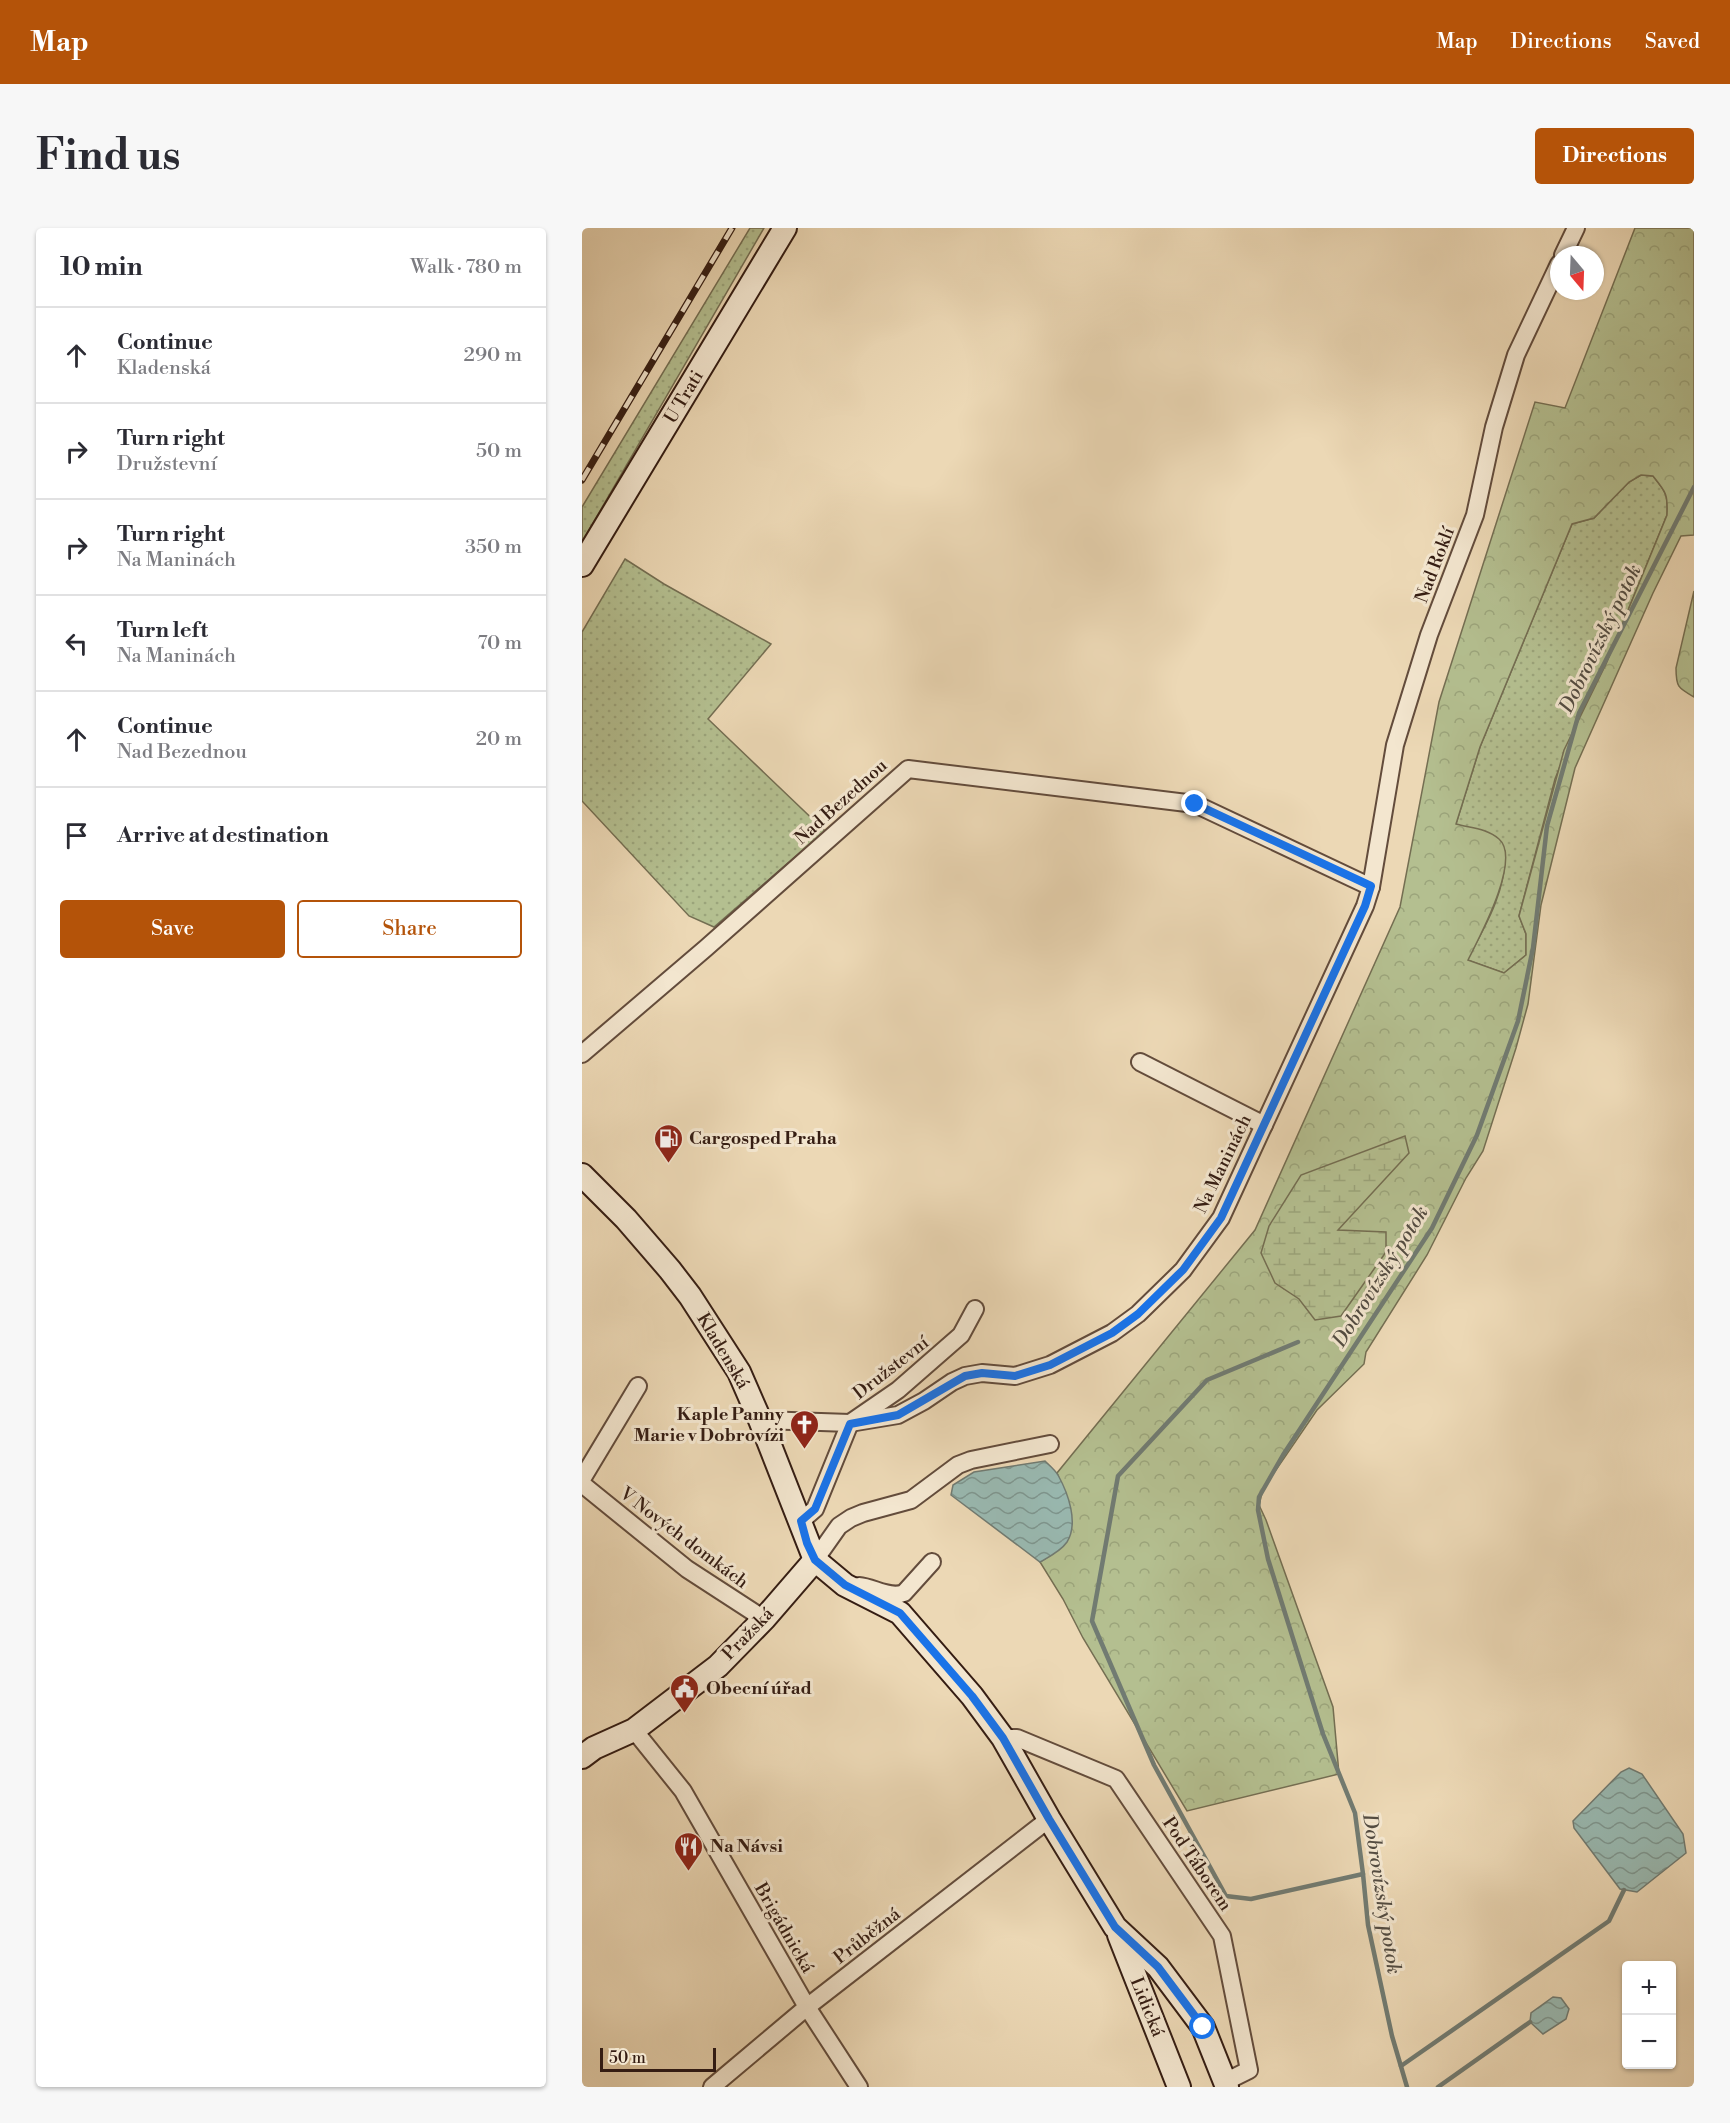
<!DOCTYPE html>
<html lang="en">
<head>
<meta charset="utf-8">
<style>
	:root { --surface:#fff; --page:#f7f7f7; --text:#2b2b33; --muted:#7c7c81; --line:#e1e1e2; --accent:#b45309 }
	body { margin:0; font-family:"Libre Bodoni",serif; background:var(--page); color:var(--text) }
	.controls { position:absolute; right:18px; bottom:18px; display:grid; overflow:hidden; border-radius:6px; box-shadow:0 2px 4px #0004 }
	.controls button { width:54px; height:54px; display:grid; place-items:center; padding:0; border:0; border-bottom:2px solid var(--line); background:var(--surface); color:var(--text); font:30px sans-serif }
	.compass { position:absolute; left:968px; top:18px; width:54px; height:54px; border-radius:50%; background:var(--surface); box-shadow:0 2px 4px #0004; rotate:161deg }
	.scale { position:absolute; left:18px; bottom:15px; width:116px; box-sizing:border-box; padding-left:6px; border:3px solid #351d13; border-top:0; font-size:16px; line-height:21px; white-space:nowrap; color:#351d13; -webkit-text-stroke:4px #f3e6cf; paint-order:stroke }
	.stop { position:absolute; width:18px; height:18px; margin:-14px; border:4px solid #1a73e8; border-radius:50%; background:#fff }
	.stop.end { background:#1a73e8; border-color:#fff; box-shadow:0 2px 6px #0008 }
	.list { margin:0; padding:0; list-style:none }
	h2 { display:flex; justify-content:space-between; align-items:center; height:78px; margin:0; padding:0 24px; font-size:26px }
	h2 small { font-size:20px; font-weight:400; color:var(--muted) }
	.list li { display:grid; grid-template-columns:39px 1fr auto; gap:18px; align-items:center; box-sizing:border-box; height:96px; padding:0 24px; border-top:2px solid var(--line) }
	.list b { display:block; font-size:22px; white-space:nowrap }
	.list p { margin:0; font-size:20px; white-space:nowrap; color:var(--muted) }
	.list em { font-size:20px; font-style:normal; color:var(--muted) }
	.actions { display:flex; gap:12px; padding:18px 24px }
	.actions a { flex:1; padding:14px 0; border:2px solid var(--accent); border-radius:6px; text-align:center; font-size:21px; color:var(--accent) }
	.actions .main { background:var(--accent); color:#fff }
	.icon { flex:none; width:33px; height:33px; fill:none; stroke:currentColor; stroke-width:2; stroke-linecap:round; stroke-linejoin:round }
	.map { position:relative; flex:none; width:1112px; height:1859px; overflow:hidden; border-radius:6px }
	header { display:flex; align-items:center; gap:36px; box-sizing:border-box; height:84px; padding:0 30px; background:var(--accent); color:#fff }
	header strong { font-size:28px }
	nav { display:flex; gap:33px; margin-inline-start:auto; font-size:21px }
	.intro { display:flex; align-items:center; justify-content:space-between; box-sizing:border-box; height:144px; padding:0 36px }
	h1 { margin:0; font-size:42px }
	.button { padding:15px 27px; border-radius:6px; background:var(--accent); color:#fff; font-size:21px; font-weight:700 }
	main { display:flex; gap:36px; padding:0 36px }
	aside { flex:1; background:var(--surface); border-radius:6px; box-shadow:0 2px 4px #0004 }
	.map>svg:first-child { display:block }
	.grass { fill:url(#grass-dots); stroke:#746e52; stroke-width:1.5 }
	.forest { fill:url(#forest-crowns); stroke:#746e52; stroke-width:1.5; fill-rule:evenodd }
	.wetland { fill:url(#wetland-marsh); stroke:#746e52; stroke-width:1.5 }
	.water { fill:url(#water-waves); stroke:#717b72; stroke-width:1.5 }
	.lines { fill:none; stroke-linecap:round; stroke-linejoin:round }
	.stream { stroke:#717b72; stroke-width:4.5 }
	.street-casing { stroke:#634c3c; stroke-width:20 }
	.secondary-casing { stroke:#351d13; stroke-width:26 }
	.street { stroke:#f3e6cf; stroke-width:16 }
	.secondary { stroke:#f3e6cf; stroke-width:22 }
	.rail-casing { stroke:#351d13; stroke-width:7 }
	.rail { stroke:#f3e6cf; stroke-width:4.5; stroke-dasharray:14; stroke-linecap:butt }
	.route { stroke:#1a73e8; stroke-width:8 }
	.labels { text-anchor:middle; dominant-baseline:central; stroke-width:6; stroke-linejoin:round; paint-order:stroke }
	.street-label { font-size:18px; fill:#351d13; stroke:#f3e6cf }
	.poi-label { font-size:18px; font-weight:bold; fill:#351d13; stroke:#f3e6cf; text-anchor:start }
	.water-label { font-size:20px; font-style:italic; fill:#534c42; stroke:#f3e6cf }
</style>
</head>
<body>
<header>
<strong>Map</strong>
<nav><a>Map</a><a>Directions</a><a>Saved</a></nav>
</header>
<div class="intro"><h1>Find us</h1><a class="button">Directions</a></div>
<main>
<aside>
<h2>10 min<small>Walk · 780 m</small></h2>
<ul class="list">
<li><svg class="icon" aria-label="ahead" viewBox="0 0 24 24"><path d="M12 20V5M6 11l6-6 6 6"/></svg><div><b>Continue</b><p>Kladenská</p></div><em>290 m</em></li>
<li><svg class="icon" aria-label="right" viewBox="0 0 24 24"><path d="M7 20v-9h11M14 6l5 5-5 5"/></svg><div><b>Turn right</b><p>Družstevní</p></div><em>50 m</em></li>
<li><svg class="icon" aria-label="right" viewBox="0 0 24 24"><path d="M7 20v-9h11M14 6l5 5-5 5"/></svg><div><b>Turn right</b><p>Na Maninách</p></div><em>350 m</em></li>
<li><svg class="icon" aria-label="left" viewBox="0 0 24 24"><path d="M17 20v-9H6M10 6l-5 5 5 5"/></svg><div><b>Turn left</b><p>Na Maninách</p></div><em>70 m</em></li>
<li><svg class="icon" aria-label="ahead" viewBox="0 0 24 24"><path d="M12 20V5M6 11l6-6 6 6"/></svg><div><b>Continue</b><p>Nad Bezednou</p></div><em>20 m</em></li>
<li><svg class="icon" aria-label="arrive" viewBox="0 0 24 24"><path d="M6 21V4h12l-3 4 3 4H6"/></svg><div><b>Arrive at destination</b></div></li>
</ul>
<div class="actions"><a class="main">Save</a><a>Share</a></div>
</aside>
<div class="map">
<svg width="1112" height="1859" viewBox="0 0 1112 1859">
	<defs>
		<pattern id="grass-dots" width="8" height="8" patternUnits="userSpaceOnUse" patternTransform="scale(1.5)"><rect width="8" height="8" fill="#b4bf90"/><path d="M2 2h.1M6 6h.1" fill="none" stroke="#9ba47b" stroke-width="1.8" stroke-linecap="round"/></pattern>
		<pattern id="forest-crowns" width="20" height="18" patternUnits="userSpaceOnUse" patternTransform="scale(1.5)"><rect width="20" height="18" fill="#b4bf90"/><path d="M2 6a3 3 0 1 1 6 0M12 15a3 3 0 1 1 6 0" fill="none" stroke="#9ba47b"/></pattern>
		<pattern id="wetland-marsh" width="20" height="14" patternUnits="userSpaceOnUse" patternTransform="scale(1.5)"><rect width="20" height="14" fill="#b4bf90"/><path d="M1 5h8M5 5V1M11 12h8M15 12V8" fill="none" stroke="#9ba47b"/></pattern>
		<pattern id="water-waves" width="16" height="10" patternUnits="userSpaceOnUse" patternTransform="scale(1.5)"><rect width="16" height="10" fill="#99b9b1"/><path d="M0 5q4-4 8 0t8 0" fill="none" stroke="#7e968f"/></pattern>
	</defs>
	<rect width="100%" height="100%" fill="#ecd8b5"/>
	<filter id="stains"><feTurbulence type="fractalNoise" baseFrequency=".00333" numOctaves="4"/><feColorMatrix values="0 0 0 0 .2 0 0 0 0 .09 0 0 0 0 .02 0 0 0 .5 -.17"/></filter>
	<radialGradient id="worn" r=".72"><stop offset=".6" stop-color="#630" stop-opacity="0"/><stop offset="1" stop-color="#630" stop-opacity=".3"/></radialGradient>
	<g class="grass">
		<path d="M168,0H182L0,314V279Z"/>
		<path d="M1059,247L1071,248C1084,264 1086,266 1085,287L1024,436L1001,481L973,551L937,688L944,706V727L922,745L885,732C903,699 925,662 923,623L874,596L898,519L990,296L1012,290L1047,254Z"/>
		<path d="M43,331L82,356L189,416L126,491L243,603L132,699L107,688L0,573V404Z"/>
	</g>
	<g class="forest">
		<path d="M1053,0H1112V307L1099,308L1071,365L993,540L959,677L946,776L934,820L901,923L884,950L845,1027L784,1124L782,1136L735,1182L681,1261L677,1277L684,1292L751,1479L757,1546L605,1583L501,1410L481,1371L458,1334L472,1325L487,1276L475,1245L673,1002L818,679L857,474L953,174L983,180ZM1059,247L1071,248C1084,264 1086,266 1085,287L1024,436L982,522L937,688L944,706V727L922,745L886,732C897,710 940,631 917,611C905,600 888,600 874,596L898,519L990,296L1012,290L1047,254Z"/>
		<path d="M1112,363V469C1096,460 1094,459 1094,440Z"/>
	</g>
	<path class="wetland" d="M823,908L827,925L756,1002L804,1004V1024L759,1088L733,1092L717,1071L693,1055L679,1025L687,998L719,947Z"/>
	<g class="water">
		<path d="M463,1233C467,1237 473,1242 476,1247C486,1265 497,1295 485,1314C479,1323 467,1329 458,1334L369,1267L371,1257L392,1244Z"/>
		<path d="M1047,1540L1060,1546L1101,1606L1104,1625L1055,1664L1038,1661L992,1600L991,1593L1039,1544Z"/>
		<path d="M971,1769L979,1770L987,1781L984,1791L961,1806L948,1794L949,1785Z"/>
	</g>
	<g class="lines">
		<g class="stream">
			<path d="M716,1114L625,1152L536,1248L510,1393L572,1537L644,1668L669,1671L781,1646"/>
			<path d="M819,1838L1027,1693L1042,1662"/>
			<path d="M825,1859L810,1808L786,1697L781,1646L773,1585L741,1506L686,1331L676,1282L677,1269L701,1227L850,1000L895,907L936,793L951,720L965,598L997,485L1112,259"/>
			<path d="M856,1859L948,1794"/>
		</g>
		<defs>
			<g id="street">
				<path d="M981,27L994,0"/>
				<path d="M0,826L124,720L326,541L613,576L789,659"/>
				<path d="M558,834L682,897"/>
				<path d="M178,1192L268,1195L316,1187L342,1173L370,1154L383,1148L400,1145L433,1148L468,1137L530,1105L556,1086L601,1042L639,990L783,678L789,659L813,517L847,407L893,287L912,199L934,127L977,36"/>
				<path d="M0,1251L56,1158"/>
				<path d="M0,1256L105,1341L182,1391"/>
				<path d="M219,1293L233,1281L268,1195L316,1162L379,1107L393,1081"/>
				<path d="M233,1332L257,1298L269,1290L281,1285L329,1272L376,1237L389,1232L468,1216"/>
				<path d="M277,1358C291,1359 308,1371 322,1365L350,1334"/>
				<path d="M52,1502L101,1563L225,1779L277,1859"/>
				<path d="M421,1510H435L534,1551L640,1708L667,1842L643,1854"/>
				<path d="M130,1859L225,1779L467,1591"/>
			</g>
			<g id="secondary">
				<path d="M0,337L203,0"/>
				<path d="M0,947L44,991L88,1042L108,1068L157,1144L178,1192L233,1332L263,1357L318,1385L390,1468L421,1510L467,1591L533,1699L576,1739L621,1799L645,1859"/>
				<path d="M0,1529L12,1520L52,1502L136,1438L182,1391L233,1332"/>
				<path d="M537,1707L597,1859"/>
			</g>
		</defs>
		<use href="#street" class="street-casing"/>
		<use href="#secondary" class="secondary-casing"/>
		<use href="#street" class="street"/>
		<use href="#secondary" class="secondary"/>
		<defs>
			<path id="rail" d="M0,252L150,0"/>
		</defs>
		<use href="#rail" class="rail-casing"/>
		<use href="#rail" class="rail"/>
	</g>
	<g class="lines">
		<path class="route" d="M613,576L789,658L783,678L639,990L601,1042L556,1086L530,1105L468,1137L433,1148L400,1145L383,1148L316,1187L268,1196L233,1281L219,1293L225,1315L233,1332L263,1357L318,1385L390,1468L421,1510L467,1591L533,1699L576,1739L621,1799"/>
	</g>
	<defs>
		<symbol id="fuel-pin" viewBox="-11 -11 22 30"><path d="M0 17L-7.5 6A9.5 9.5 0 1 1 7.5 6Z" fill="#8f2418" stroke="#f3e6cf"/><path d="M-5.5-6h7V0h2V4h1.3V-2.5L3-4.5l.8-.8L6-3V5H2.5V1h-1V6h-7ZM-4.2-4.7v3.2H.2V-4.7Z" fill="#fff"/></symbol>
		<symbol id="church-pin" viewBox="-11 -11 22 30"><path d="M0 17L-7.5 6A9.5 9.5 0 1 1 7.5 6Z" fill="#8f2418" stroke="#f3e6cf"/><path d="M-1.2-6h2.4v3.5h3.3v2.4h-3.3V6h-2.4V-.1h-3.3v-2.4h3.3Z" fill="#fff"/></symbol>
		<symbol id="civic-pin" viewBox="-11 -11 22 30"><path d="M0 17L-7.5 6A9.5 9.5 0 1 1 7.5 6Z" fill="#8f2418" stroke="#f3e6cf"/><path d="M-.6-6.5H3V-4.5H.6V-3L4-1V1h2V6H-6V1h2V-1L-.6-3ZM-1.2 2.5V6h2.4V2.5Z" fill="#fff"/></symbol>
		<symbol id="restaurant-pin" viewBox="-11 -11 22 30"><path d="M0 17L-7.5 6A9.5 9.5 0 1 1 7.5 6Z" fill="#8f2418" stroke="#f3e6cf"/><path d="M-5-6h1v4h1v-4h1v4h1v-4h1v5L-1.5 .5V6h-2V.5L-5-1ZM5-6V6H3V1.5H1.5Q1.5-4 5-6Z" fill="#fff"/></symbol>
	</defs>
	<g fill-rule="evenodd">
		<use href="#fuel-pin" x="70" y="894" width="33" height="45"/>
		<use href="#church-pin" x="206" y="1180" width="33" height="45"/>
		<use href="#civic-pin" x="86" y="1444" width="33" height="45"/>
		<use href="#restaurant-pin" x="90" y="1602" width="33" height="45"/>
	</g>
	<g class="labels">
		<g class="street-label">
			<text transform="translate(102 169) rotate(-59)">U Trati</text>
			<text transform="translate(853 337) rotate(-69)">Nad Roklí</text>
			<text transform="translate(259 574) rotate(-42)">Nad Bezednou</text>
			<text transform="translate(641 936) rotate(-64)">Na Maninách</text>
			<text transform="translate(141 1123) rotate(59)">Kladenská</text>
			<text transform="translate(309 1140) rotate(-38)">Družstevní</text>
			<text transform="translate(102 1310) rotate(37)">V Nových domkách</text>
			<text transform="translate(166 1406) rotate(-46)">Pražská</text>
			<text transform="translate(615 1636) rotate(56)">Pod Táborem</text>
			<text transform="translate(202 1700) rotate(60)">Brigádnická</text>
			<text transform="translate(285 1708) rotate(-38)">Průběžná</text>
			<text transform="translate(565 1779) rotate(68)">Lidická</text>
		</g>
		<g class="poi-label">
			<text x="107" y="910">Cargosped Praha</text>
			<text x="202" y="1186" text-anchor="end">Kaple Panny<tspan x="202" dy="21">Marie v Dobrovízi</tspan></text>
			<text x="124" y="1460">Obecní úřad</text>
			<text x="128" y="1618">Na Návsi</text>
		</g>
		<g class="water-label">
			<text transform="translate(1019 411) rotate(-64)">Dobrovízský potok</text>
			<text transform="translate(799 1049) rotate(-58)">Dobrovízský potok</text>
			<text transform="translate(799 1666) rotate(81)">Dobrovízský potok</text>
		</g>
	</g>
	<rect width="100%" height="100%" filter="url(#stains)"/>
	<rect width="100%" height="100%" fill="url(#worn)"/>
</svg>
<div class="controls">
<button>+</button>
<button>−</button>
</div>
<svg class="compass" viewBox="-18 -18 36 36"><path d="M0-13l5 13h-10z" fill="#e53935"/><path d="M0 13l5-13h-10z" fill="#7c7c81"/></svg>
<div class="scale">50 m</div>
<div class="stop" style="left:621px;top:1799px"></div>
<div class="stop end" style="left:613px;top:576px"></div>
</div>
</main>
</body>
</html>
